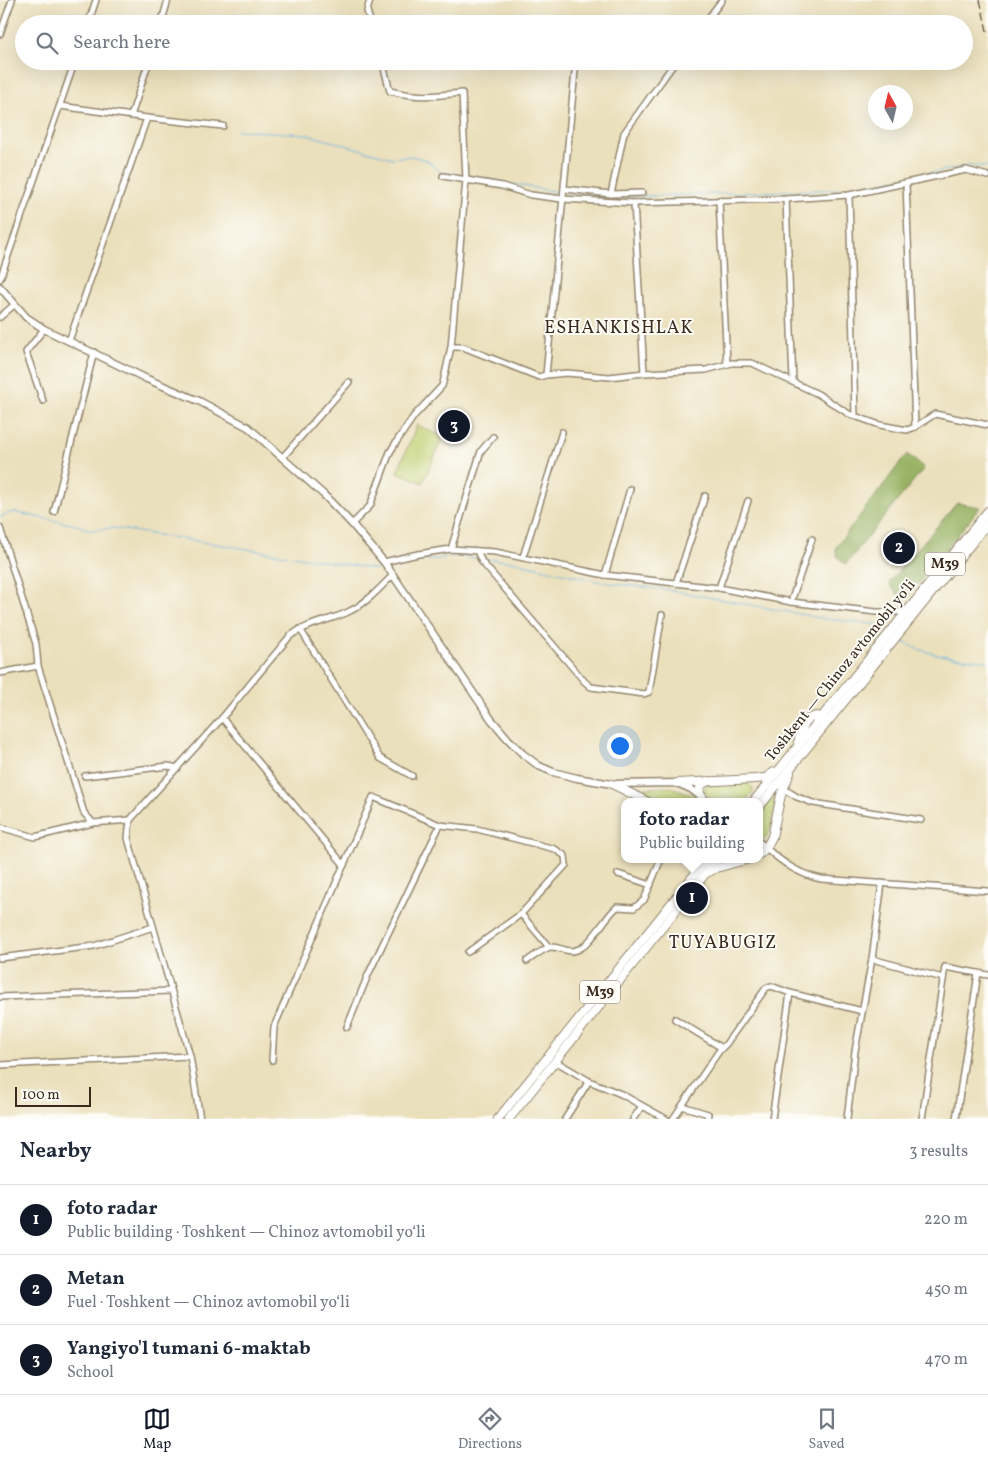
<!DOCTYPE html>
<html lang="en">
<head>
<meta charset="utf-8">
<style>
	:root { --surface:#fff; --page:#f2f2f3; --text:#1f2937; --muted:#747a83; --line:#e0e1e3; --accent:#111827 }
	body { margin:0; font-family:Vollkorn,serif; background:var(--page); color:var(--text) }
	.compass { position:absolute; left:868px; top:85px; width:45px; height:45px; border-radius:50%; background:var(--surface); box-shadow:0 5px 20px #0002; rotate:352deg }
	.scale { position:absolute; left:15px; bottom:12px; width:76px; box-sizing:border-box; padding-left:5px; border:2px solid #3b2a1e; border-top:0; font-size:14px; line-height:18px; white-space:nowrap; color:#3b2a1e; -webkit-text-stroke:4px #fdfcf7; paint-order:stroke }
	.you { position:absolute; left:619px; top:745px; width:18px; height:18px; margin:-12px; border:4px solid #fff; border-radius:50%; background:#1a73e8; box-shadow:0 0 0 8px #1a73e833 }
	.badge { display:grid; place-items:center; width:32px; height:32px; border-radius:50%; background:var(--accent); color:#fff; font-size:16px; font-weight:700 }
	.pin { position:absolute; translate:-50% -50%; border:2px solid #fff; box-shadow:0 1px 5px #0006 }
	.popup { position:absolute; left:621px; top:798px; width:142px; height:65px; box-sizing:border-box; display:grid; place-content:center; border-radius:10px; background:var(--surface); filter:drop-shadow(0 1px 4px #0005); font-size:16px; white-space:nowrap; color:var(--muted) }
	.popup b { font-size:19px; color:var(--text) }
	.popup::after { content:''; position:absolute; left:50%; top:100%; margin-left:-10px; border:10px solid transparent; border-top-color:var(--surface) }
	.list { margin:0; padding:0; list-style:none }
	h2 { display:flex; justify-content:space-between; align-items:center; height:65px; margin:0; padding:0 20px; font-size:21px }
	h2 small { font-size:16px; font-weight:400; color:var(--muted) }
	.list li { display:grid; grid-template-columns:32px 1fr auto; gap:15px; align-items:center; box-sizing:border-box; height:70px; padding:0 20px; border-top:1px solid var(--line) }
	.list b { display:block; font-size:19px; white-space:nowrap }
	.list p { margin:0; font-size:16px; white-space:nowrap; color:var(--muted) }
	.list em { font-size:16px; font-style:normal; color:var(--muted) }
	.icon { flex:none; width:28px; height:28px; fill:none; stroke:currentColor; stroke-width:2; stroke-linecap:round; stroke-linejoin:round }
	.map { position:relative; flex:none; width:988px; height:1119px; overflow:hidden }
	.search { position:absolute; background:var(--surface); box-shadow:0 5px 20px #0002; left:15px; right:15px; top:15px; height:55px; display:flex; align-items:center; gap:12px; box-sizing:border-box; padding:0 18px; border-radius:28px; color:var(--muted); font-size:19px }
	.sheet { height:275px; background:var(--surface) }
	nav { display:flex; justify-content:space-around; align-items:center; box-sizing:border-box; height:70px; border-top:1px solid var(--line); background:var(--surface); font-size:14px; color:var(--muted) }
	nav a { display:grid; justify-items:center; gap:2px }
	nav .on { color:var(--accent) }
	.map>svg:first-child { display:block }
	.green { fill:#c0cf71; stroke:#7e7c48 }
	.forest { fill:#98b263; stroke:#6a6e40 }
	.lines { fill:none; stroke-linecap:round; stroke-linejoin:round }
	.stream { stroke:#68b1e0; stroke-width:1 }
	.minor-casing { stroke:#93856d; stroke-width:8 }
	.major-casing { stroke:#93856d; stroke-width:9 }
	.highway-casing { stroke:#93856d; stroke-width:10 }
	.minor { stroke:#fff; stroke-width:5 }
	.major { stroke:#fff; stroke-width:6 }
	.highway { stroke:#fff; stroke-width:8 }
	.rail { stroke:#3b2a1e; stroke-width:1; stroke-dasharray:8 4; stroke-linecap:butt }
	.labels { text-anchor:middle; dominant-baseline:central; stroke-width:4; stroke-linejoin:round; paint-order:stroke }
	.shield { fill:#fdfcf7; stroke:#75695f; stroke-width:1 }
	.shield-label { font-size:14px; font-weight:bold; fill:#3b2a1e }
	.street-label { font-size:15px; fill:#3b2a1e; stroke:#fdfcf7 }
	.quarter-label { font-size:18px; letter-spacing:1px; fill:#3b2a1e; stroke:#fdfcf7 }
</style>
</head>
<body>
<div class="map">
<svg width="988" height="1119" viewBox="0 0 988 1119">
	<rect width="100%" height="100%" fill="#fdfcf7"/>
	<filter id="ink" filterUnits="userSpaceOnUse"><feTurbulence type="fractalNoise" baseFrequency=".02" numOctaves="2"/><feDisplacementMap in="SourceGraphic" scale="10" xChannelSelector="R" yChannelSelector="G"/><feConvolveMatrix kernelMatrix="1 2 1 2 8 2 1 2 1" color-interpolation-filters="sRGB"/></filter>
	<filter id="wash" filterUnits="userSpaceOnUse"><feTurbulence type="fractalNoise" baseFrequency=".0096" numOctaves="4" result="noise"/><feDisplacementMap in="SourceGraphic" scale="20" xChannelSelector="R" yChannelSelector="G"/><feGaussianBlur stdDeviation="1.12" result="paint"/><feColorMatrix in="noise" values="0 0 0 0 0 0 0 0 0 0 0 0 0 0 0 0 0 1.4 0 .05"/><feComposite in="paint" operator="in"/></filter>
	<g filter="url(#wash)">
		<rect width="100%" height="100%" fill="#ebe0bc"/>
		<g class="green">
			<path d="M417,425L443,437L423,483L397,472Z"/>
			<path d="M745,783H748L753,788V792L745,802H713L704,792L706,784Z"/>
			<path d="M671,787L691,794L701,802H655L642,795L640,791L645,788Z"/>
			<path d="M774,799H776L770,830L765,839H760C760,824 758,807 774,799Z"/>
		</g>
		<g class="forest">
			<path d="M907,454L924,468L846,564C839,559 835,555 836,547Z"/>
			<path d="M957,503L980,507L906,599L901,598L890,585V581Z"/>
		</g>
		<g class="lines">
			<g class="stream">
				<path d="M237,130L305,134L392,158L413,156L428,161L441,173L464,175"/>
				<path d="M468,176L562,193"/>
				<path d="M566,194L625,197L845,189L968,166L988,167"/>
				<path d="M0,517L13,512L76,525L91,530L113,528L375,569L385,567"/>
				<path d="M483,559L511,561L601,582L670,590L826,619L882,625L889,630"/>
				<path d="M389,566L457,556L477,558"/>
				<path d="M900,639C923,657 960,657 988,661"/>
			</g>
		</g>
	</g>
	<g filter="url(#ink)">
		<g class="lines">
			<defs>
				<g id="minor">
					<path d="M370,0L367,11L371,24"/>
					<path d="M88,24L96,0"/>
					<path d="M161,24L168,0"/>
					<path d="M704,24L722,0"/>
					<path d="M0,34L12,0"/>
					<path d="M60,106L147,118L223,126"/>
					<path d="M131,116L149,61"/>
					<path d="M443,176L502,186L531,195L562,199L634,203L786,199L849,195L966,170L988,176"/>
					<path d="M906,183L915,427"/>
					<path d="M565,189L611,194L642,193"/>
					<path d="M611,194L624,133L676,61"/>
					<path d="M849,195L855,416"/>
					<path d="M786,199L793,382"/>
					<path d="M719,200L727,364"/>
					<path d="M634,203L644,373"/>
					<path d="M0,279L75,61"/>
					<path d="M0,317L14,305"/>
					<path d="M69,341L147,118"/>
					<path d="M451,347H463L539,377L546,375L567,373L609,377L644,373L706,370L732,363H752L818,394L849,414L880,425L907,430L915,427L935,414L988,425"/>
					<path d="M546,375L576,61"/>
					<path d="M43,401L26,352L44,329"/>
					<path d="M282,458L349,382"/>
					<path d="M54,512L94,352"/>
					<path d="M352,524L370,506L390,452L397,441L414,416L442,386L444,379L451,347L466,180L462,93C434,96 418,98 390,91L382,61"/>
					<path d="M0,528L36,644L38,666L77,790L84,813L93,823"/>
					<path d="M451,549L481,451L493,437"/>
					<path d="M477,551L482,562L585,682L591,687L644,694L649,692L662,615"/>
					<path d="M523,557L562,432"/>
					<path d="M384,562L418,554L451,549L495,552L605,575L719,588L791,602L876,612H907"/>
					<path d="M605,575L630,489"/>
					<path d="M676,583L705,496"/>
					<path d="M719,588L748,501"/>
					<path d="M791,602L812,539"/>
					<path d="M300,629L380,758L412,776"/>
					<path d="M0,673L38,666"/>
					<path d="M222,718L344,865"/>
					<path d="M85,776L168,766L178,768"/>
					<path d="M784,789L797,797L813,803L921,820"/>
					<path d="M0,827L35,837L93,823L130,820"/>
					<path d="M766,848C783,863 798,874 821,879L988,891"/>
					<path d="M618,874L651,885"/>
					<path d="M521,914L549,947"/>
					<path d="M0,958L94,946L153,927"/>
					<path d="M872,959L943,978"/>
					<path d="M527,961C533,957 543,949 550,947C562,946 569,957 584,946C597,935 604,919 617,907L634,908L644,900L661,859"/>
					<path d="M0,997L171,991"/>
					<path d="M675,1019L722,1048"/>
					<path d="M347,1027L368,975L440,825"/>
					<path d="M272,1060L274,1027L373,797L440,825L477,829L555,849L565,856L566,865L521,914L468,952"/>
					<path d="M555,1061L589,1081L621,1094L666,1119"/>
					<path d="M0,1065L190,1056"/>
					<path d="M682,1106L708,1114L707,1119"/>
					<path d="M200,1119L190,1056L128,838L130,820L222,718L290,636C308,623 329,621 348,612C367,603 379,589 393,575"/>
					<path d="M565,1119L589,1081"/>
					<path d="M633,1119L642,1106"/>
					<path d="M673,1119L719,1051L726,1044L766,988L771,986L790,993"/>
					<path d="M772,1119L790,993L862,1011"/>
					<path d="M847,1119L855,1051L872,959L882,883"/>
					<path d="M922,1119L945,967L988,975"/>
					<path d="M956,1119L978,973"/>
				</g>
				<g id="major">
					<path d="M0,287L26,317L44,329L147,379L199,401L248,427L324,495L352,524L384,562L491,719L508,739L523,754L539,766L553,772L577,778L612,784L677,783L691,789L707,802"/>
					<path d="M760,843L766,848"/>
				</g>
				<g id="highway">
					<path d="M798,742C802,731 803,717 817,716L824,721"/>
					<path d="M677,783L755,779L765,778L774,772"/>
					<path d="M612,784L648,802"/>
					<path d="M703,798C697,791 699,786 707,781"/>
					<path d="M753,802L988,511"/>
					<path d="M760,806L988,523"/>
					<path d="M760,854L766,848L772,837L781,795L790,773"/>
					<path d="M709,872L716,868L749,859"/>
					<path d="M498,1119L707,859"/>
					<path d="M509,1119L717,859"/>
				</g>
			</defs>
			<use href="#minor" class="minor-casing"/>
			<use href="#major" class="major-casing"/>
			<use href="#highway" class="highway-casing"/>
			<use href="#minor" class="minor"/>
			<use href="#major" class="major"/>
			<use href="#highway" class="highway"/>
			<path class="rail" d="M980,0L988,35"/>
		</g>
	</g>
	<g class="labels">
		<g class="shield">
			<rect x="925" y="552.5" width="40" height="23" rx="4"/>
			<rect x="580" y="980.5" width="40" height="23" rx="4"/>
		</g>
		<g class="shield-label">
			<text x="945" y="564">M39</text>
			<text x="600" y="992">M39</text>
		</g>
		<g class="street-label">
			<text transform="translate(841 671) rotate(-51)">Toshkent — Chinoz avtomobil yoʻli</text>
		</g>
		<g class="quarter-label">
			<text x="619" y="328">ESHANKISHLAK</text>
			<text x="723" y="943">TUYABUGIZ</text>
		</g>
	</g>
</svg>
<svg class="compass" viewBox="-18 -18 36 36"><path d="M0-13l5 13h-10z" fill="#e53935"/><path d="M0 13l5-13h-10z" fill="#747a83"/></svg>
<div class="scale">100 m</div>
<div class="you"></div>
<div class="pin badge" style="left:692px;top:898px">1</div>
<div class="popup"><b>foto radar</b>Public building</div>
<div class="pin badge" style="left:899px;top:548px">2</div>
<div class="pin badge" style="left:454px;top:426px">3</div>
<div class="search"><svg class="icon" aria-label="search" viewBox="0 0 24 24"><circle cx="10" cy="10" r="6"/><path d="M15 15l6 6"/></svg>Search here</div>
</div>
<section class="sheet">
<h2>Nearby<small>3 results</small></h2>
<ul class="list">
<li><span class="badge">1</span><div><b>foto radar</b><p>Public building · Toshkent — Chinoz avtomobil yoʻli</p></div><em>220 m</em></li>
<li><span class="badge">2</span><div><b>Metan</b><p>Fuel · Toshkent — Chinoz avtomobil yoʻli</p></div><em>450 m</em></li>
<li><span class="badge">3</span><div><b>Yangiyo'l tumani 6-maktab</b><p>School</p></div><em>470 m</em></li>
</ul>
</section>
<nav>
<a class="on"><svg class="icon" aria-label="map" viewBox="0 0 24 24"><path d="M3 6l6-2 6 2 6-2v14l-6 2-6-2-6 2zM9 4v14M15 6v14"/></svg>Map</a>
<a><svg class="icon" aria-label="directions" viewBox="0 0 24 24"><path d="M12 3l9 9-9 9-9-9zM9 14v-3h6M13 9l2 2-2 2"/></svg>Directions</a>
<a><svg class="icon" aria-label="saved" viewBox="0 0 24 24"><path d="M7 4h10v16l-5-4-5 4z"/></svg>Saved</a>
</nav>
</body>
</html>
